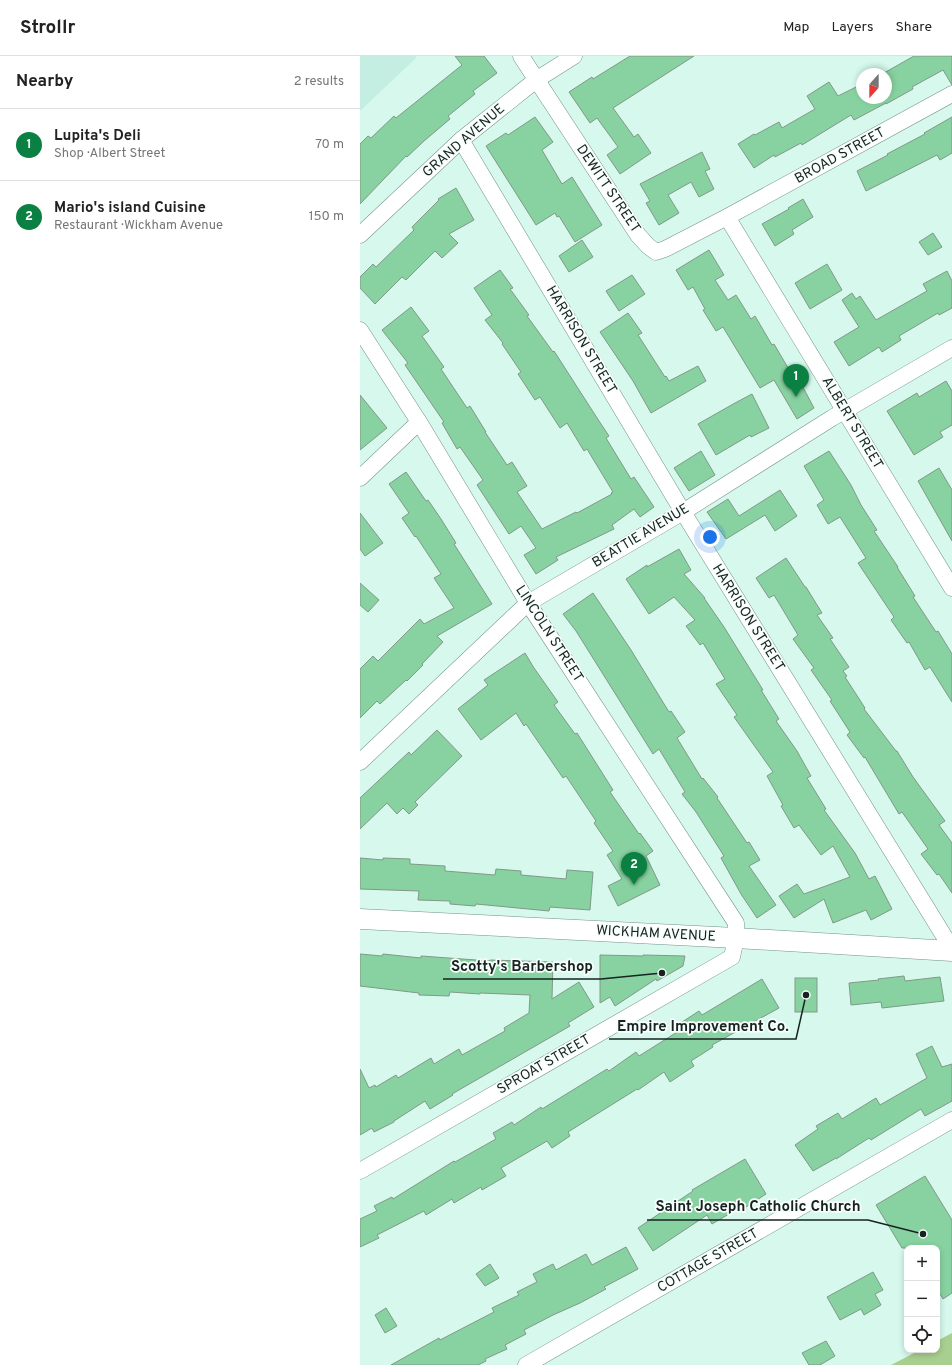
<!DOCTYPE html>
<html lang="en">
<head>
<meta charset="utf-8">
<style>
	:root { --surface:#fff; --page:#f2f2f2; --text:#222; --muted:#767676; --line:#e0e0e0; --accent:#0b8043 }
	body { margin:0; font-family:Overpass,sans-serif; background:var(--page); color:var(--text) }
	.controls { position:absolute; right:12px; bottom:12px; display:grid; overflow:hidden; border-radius:8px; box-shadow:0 2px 6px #0003 }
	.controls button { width:36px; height:36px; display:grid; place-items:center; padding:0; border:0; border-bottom:1px solid var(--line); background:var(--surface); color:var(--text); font:20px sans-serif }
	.compass { position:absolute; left:496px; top:12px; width:36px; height:36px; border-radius:50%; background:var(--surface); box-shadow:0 2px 6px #0003; rotate:201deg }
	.you { position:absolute; left:350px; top:481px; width:14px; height:14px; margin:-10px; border:3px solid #fff; border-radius:50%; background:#1a73e8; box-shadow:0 0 0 6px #1a73e833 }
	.badge { display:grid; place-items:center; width:26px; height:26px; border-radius:50%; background:var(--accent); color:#fff; font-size:13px; font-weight:700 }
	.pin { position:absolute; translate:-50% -33px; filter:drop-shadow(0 1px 2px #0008) }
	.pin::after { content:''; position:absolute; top:21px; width:14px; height:12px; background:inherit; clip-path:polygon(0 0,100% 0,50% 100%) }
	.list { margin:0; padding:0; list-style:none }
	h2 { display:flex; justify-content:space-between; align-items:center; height:52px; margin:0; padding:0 16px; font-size:17px }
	h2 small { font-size:13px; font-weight:400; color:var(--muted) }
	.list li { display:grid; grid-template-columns:26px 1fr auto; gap:12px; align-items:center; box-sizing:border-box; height:72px; padding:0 16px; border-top:1px solid var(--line) }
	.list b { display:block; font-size:15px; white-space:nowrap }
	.list p { margin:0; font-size:13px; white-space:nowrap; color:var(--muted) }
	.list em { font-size:13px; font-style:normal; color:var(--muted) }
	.icon { flex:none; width:22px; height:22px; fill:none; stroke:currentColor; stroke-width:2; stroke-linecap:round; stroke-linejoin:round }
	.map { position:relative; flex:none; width:592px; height:1309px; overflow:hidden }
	header { display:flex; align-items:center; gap:24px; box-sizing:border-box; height:56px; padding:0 20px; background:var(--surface); border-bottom:1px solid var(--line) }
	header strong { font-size:19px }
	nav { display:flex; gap:22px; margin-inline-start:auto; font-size:14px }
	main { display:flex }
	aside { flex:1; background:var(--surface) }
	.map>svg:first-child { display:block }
	.built { fill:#c3eee1 }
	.green { fill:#a9cf90 }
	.building { fill:#87d2a0; stroke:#819988 }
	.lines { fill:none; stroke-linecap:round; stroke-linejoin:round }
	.minor-casing { stroke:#74938a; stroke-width:17 }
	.major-casing { stroke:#74938a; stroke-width:21 }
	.minor { stroke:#fff; stroke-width:16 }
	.major { stroke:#fff; stroke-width:20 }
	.labels { text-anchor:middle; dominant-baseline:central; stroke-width:3.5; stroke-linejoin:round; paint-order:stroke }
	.street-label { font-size:14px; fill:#172320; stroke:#f7fefc }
	.leader { fill:none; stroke:#172320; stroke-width:1.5 }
	.callout-dot { fill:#172320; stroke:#f7fefc; stroke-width:1.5 }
	.callout-label { font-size:15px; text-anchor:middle; font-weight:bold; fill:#172320; stroke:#f7fefc; stroke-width:3.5; stroke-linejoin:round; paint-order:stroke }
</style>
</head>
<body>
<header>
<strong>Strollr</strong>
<nav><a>Map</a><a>Layers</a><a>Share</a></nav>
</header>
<main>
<aside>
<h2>Nearby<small>2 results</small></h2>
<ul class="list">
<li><span class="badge">1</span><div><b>Lupita's Deli</b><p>Shop · Albert Street</p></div><em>70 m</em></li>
<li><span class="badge">2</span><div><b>Mario's island Cuisine</b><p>Restaurant · Wickham Avenue</p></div><em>150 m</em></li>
</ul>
</aside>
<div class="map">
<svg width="592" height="1309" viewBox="0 0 592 1309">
	<rect width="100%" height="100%" fill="#d6f8ed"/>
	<path class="built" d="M0,0H55L57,1L0,55Z"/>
	<path class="green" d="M592,1277V1309H531L560,1294H577V1285Z"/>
	<g class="building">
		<path d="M95,0H124L137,17L113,35L115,38L88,60L90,63L64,85L47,101L46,100L0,148V88L8,80L11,82L34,60L36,62L102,9Z"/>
		<path d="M270,0H334L253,52L274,81L278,78L291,97L260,118L247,99L258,91L237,62L230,67L209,36L232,21L233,23Z"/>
		<path d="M554,0H592V29L583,14L552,31L553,33L526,48V47L494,64L491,59L442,89L441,87L415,101L414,99L394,112L378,88L394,78L395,79L419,66L422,72L455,53L447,40L469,26L478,40L496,31L502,42H526V18L524,17Z"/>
		<path d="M175,61L193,86L182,94L202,128L212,121L242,169L215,186L199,160L197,161L195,157L176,169L126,90L146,77L148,79Z"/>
		<path d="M592,61V97L580,104L577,99L506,135L497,115L528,99L527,98L565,78L564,77Z"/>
		<path d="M342,96L350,113L345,115L354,133L339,141L331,126L308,139L319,157L299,169L286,147L290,145L280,128Z"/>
		<path d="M96,132L114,164L89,178L98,187L82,202L75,195L46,224L42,221L15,248L0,232V221L13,208L16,211L54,174L52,171L79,144L78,143Z"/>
		<path d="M443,143L453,161L432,174L434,178L415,190L402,168L429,153L428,152Z"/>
		<path d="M573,177L582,191L568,199L559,186Z"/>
		<path d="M222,184L233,201L209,216L199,200Z"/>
		<path d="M349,194L364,219L355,224L368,244L376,239L391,263L395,260L412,289L414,288L434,322L437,320L454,352L437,363L414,324L400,332L363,271L356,275L343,254L345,253L333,231L328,234L316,214Z"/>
		<path d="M467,208L482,234L450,253L435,227Z"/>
		<path d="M140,214L153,232L150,233L169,259L167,260L193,296L194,295L239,365L249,380L246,382L271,423L274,421L294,451L280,461L274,453L252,469L254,473L196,501L198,504L176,518L164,499L176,492L161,470L149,478L117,429L123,424L100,391L97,393L82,367L84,366L45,309L48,307L22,274L51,251L69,275L62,280L84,311L81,313L107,352L110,350L126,376H125L147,409L152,406L167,430L157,436L182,473L216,456L217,457L252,438L251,437L253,436L227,393L224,395L207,367L200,372L180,341L175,344L158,318L161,316L142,288L143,287L125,264L132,259L114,232Z"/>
		<path d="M587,215L592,225V252L579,259L578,257L539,280L541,284L522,296L519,291L489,310L474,286L499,271L482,244L492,237L496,243L500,240L516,264L567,235L563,228Z"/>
		<path d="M272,219L285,238L259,255L246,235Z"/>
		<path d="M268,257L282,277L278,279L305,321L306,320L309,325L338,310L346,325L291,357L273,325L240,276Z"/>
		<path d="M586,325L592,335V369L580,376L583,381L554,399L527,355L557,337L559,341Z"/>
		<path d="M392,338L409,372L391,381L390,379L356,399L338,368L375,347Z"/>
		<path d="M0,339L27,372L0,394Z"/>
		<path d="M341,395L355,419L329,435L314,412Z"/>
		<path d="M469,395L491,429L501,449L517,474L514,475L538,511H537L555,540L553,541L576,576L578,575L592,598V646L570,611L565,614L549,586L547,587L531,564L534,561L498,507L506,502L480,461L468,468L457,449L464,444L444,410Z"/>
		<path d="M579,412L592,434V485L558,425Z"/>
		<path d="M46,416L66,445L68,444L81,463L96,487L94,488L132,548L77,580L83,586L62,608L63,609L47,625L46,624L20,648L17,645L0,662V613L13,600L18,605L60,563L64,568L94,552L74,522L81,518L56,480L55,481L42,462L49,457L29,428Z"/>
		<path d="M420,434L437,460L415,475L405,459L366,483L347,456L368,443L379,460Z"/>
		<path d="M0,457L23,487L5,500L0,493Z"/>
		<path d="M319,493L331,514L324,518L345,542H344L364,571L403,634H401L419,663L416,665L437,695L451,720L447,722L466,753L464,754L495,797L509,823L515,820L532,853L511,864L506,854L473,867L464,843L434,862L419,840L437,828L444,838L490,821L473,790L461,799L439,769L434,772L421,750L423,749L407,720L413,716L374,661L377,659L356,628L365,623L343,587L340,589L326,570L335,564L314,541L289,558L266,523L287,509V511Z"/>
		<path d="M426,502L445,531H446L462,557L457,559L473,582L470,583L489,611L483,615L487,620L485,621L505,652L504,653L536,695H537L553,721L585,765L579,769L592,787V837L579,818L577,819L561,798L568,793L542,756L539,758L505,701L504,702L487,679L490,676L470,645L472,644L451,614L454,612L433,583L438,579L414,539L409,542L396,522Z"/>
		<path d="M0,527L19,544L8,556L0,549Z"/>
		<path d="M233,537L271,594L309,656L311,655L325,676L317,682L342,723L343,722L358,741L357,742L387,787L389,786L400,804L389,810L416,849L397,862L381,838L361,802L364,800L336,756L322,738L325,736L299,693L293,698L216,575L203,558Z"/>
		<path d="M165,597L174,612L198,646L194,649L215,678L217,677L253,734L250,736L279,778L280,777L293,795L286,800L300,829L258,850L248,830L262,823L247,799L253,795L234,767L236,765L206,720L203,722L166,668L164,670L156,657L121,684L98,653L128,629L124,624Z"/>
		<path d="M77,674L102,700L55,746L58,749L49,758L43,752L37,758L27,747L0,773V742L49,696L51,699Z"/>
		<path d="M0,802L23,804V802L50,803V808L85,810V815L135,819L136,813L161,815V819L206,823L207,814L233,816L230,854L190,851L189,855L116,848L115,850L90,848V845L58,844L59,835L0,833Z"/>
		<path d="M0,898L22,900L23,898L61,902V900L130,905V904L193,906L192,943L219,926L234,951L208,967L210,970L92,1038L93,1039L70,1053L65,1045L34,1065V1066L14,1076L12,1072L0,1079V1013L9,1032L15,1029L16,1031L36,1019L38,1022L71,1002L74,1008L99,993L102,999L145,975L144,972L169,957L170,939L120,937V938L90,936L89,940L59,939V937L0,930Z"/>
		<path d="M240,899L283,900V899L325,900L323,910L297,925L296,923L255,950L250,941L240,947Z"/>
		<path d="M544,920L545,925L580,921L584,945L522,952L521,946L491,949L489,927L519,924L518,923Z"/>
		<rect x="435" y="922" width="22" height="34"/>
		<path d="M402,923L419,952L352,989L353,991L331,1005L334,1010L310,1026L304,1016L278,1034L277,1033L208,1076L210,1080L192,1092L187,1085L141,1112L146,1120L122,1134L121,1131L94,1147L92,1143L66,1159L64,1155L17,1179L19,1182L0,1191V1163L17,1155L14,1150L32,1141L33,1143L94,1105L95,1106L136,1083L133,1077L152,1066L154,1069L181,1051L182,1053L247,1013L249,1015L276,996L279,1000L322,973L319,968L339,955L342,959Z"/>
		<path d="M572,990L582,1011L592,1008V1045L565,1060L561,1053L511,1084L509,1082L476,1103V1102L453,1115L435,1089L458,1073L456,1070L478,1057L482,1063L516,1042L520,1049L567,1022L556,998Z"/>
		<path d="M385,1103L406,1138L386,1151L384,1149L352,1168L347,1159L293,1195L278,1172L333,1135L332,1134Z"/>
		<path d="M565,1120L592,1164V1237L583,1243L577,1233V1192H542L516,1149Z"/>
		<path d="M266,1191L278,1213L244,1231L246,1233L220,1247L193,1259L164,1274L166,1278L145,1289L147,1293L125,1303L126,1305L118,1309H31L79,1282L80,1284L134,1256L132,1252L159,1239L157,1236L177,1226L173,1218L193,1208L196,1214L226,1198L232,1209Z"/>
		<path d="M130,1208L139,1222L125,1230L116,1218Z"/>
		<path d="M513,1216L523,1234L515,1238L521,1249L504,1259L501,1253L480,1264L467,1241Z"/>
		<path d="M26,1252L37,1270L25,1277L15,1259Z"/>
		<path d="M466,1285L475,1300L460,1309H449L442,1297Z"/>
	</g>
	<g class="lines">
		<defs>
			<g id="minor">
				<path d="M161,0L278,179L288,190L296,196L305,193L367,161L592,38"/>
				<path d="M101,84L323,456L592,893"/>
				<path d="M367,161L592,532"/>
				<path d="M0,179L101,84L176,24L214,0"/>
				<path d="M0,274L59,366L168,547L376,867V882L372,901L0,1115"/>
				<path d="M0,422L59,366"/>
				<path d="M0,706L168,547L323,456L472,362L592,292"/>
				<path d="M166,1309L592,1064"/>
			</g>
			<path id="major" d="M0,863L376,882L592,895"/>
		</defs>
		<use href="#minor" class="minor-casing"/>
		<use href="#major" class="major-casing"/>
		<use href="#minor" class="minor"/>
		<use href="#major" class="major"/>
	</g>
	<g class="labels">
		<g class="street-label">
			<text transform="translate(104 85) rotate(-41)">GRAND AVENUE</text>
			<text transform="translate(480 100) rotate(-29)">BROAD STREET</text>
			<text transform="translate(248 133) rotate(56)">DEWITT STREET</text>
			<text transform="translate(221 284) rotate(59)">HARRISON STREET</text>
			<text transform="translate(492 367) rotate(59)">ALBERT STREET</text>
			<text transform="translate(281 480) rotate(-31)">BEATTIE AVENUE</text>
			<text transform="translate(388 562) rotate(58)">HARRISON STREET</text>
			<text transform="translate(189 578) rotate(57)">LINCOLN STREET</text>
			<text transform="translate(296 878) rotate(3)">WICKHAM AVENUE</text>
			<text transform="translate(184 1009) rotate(-30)">SPROAT STREET</text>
			<text transform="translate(348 1205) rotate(-30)">COTTAGE STREET</text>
		</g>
	</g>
	<path class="leader" d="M302 917L241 923H83M446 939L436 983H249M563 1178L508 1164H287"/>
	<g class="callout-dot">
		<circle cx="302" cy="917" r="4"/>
		<circle cx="446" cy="939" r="4"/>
		<circle cx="563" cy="1178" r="4"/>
	</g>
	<g class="callout-label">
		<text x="162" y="915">Scotty's Barbershop</text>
		<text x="343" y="975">Empire Improvement Co.</text>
		<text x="398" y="1155">Saint Joseph Catholic Church</text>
	</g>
</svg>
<div class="controls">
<button>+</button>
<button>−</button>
<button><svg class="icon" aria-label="locate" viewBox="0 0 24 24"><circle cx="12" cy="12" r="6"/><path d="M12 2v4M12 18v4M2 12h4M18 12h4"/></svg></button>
</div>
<svg class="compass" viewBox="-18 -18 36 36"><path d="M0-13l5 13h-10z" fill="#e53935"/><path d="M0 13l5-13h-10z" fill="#767676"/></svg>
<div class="you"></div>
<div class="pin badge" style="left:436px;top:341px">1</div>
<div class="pin badge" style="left:274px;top:829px">2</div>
</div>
</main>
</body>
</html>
